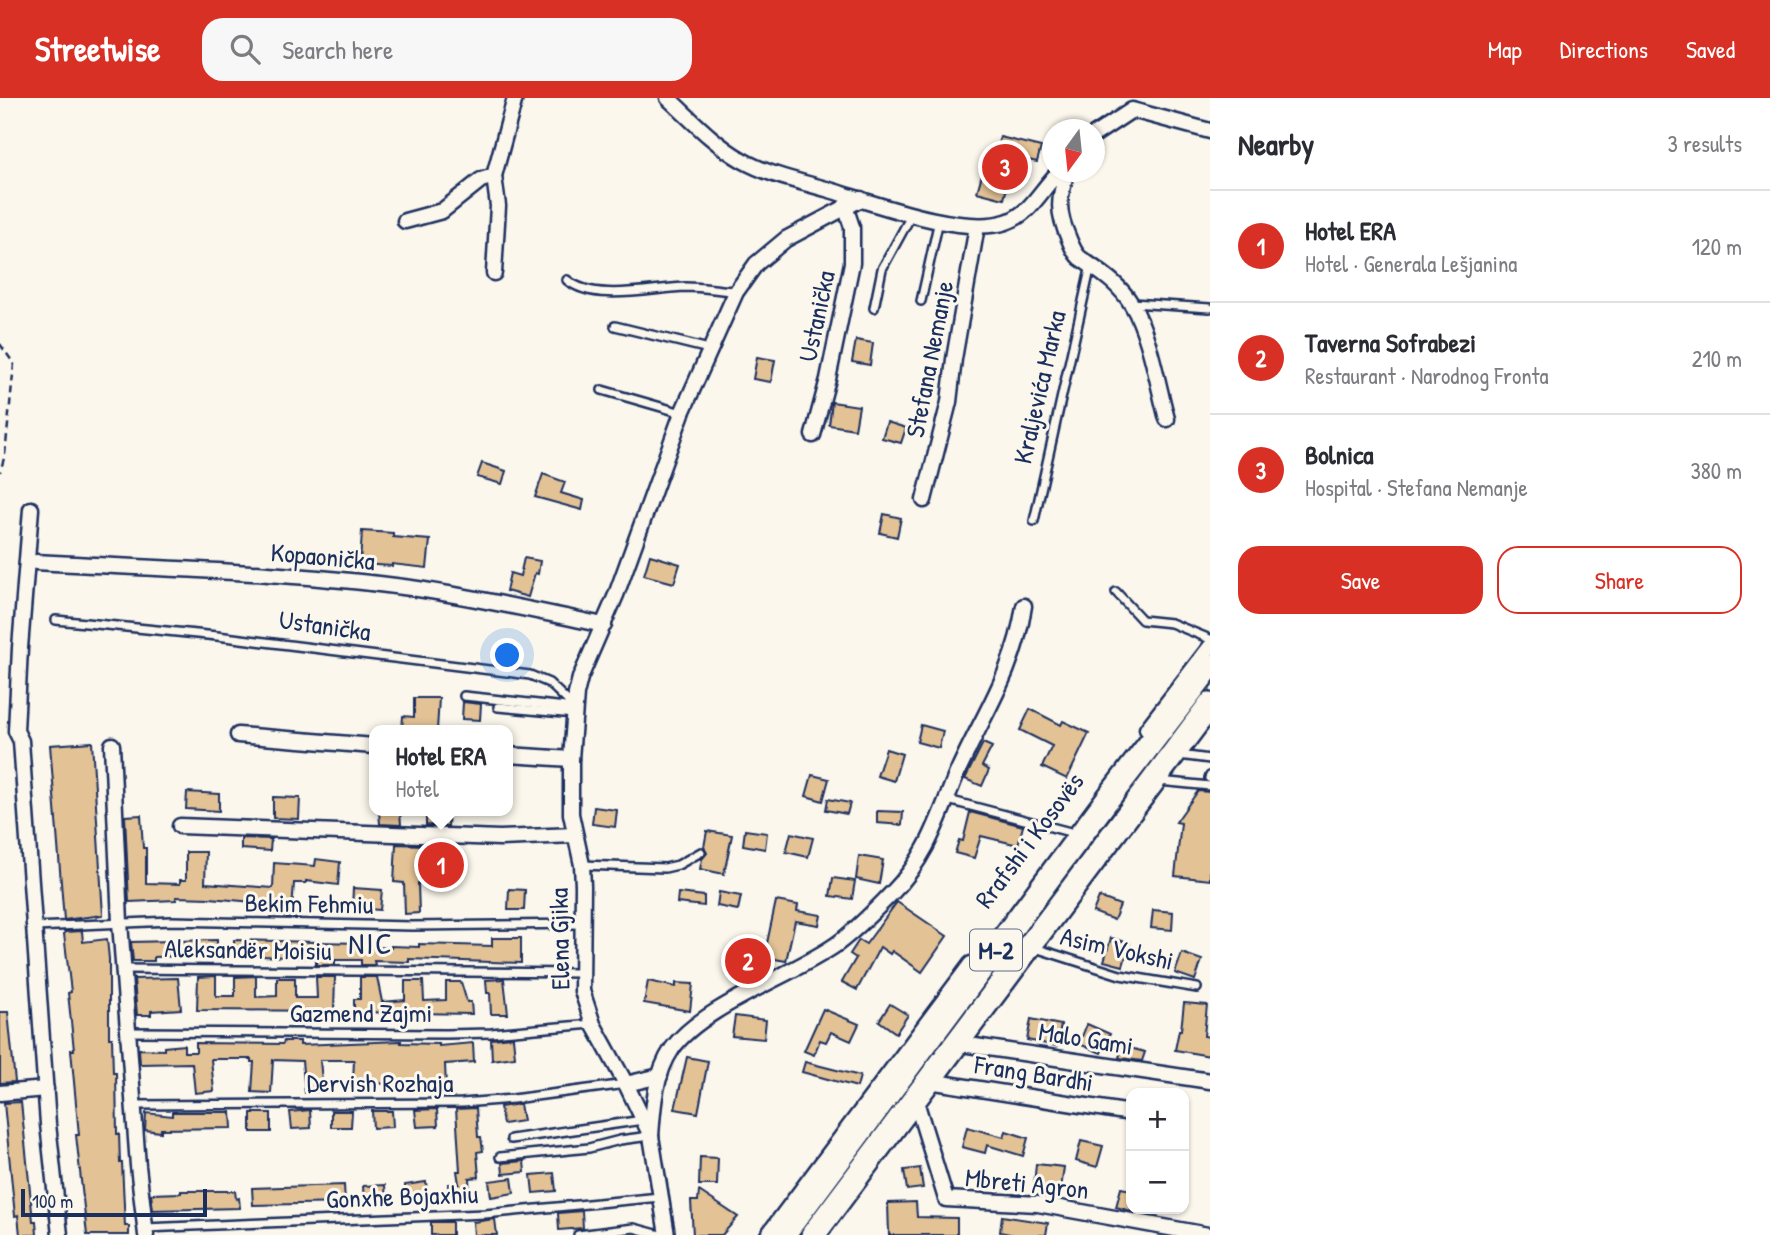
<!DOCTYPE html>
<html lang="en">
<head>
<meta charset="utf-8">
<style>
	:root { --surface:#fff; --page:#f7f7f7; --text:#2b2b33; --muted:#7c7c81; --line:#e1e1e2; --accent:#d93025 }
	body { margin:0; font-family:"Patrick Hand",sans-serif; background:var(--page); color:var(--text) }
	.controls { position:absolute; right:21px; bottom:21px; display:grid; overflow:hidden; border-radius:14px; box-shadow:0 2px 5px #0004 }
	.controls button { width:63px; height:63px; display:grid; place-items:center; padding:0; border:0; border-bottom:2px solid var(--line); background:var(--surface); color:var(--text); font:35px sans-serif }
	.compass { position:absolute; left:1042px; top:21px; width:63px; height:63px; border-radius:50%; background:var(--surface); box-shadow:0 2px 5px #0004; rotate:195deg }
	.scale { position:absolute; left:21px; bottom:18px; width:186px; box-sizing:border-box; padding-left:7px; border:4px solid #1b2f5e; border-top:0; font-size:19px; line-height:24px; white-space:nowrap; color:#1b2f5e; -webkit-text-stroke:5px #fbf7ec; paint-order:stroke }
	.you { position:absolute; left:508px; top:558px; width:24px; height:24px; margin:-18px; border:5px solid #fff; border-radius:50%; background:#1a73e8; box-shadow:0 0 0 10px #1a73e833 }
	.badge { display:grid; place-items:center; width:46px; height:46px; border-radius:50%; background:var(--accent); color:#fff; font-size:23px; font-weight:700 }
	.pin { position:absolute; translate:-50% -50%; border:4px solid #fff; box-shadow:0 2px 7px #0006 }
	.popup { position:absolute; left:369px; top:627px; width:144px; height:91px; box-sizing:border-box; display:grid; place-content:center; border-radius:14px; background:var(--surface); filter:drop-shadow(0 2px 5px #0005); font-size:23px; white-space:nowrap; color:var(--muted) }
	.popup b { font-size:26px; color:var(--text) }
	.popup::after { content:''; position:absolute; left:50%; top:100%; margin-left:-14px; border:14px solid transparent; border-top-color:var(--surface) }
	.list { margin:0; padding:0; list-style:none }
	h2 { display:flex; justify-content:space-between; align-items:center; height:91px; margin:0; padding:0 28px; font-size:30px }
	h2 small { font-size:23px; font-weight:400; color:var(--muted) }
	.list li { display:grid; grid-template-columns:46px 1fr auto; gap:21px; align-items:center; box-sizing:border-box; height:112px; padding:0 28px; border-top:2px solid var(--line) }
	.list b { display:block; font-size:26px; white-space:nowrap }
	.list p { margin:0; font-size:23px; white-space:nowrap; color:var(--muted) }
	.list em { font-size:23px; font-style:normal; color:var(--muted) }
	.actions { display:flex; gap:14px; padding:21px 28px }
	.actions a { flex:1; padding:16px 0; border:2px solid var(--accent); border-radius:21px; text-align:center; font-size:24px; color:var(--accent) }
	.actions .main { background:var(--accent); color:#fff }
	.icon { flex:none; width:38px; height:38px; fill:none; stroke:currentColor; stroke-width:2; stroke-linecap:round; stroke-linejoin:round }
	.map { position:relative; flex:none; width:1210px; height:1137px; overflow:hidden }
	header { display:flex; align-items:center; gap:42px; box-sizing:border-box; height:98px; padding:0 35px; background:var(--accent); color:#fff }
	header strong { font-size:33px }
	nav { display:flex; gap:38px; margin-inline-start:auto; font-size:24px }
	.search { width:490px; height:63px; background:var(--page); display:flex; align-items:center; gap:18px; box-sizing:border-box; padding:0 24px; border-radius:21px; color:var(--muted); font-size:26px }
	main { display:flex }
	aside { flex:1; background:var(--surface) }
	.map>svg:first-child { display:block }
	.green { fill:#badd98; stroke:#6a867b; stroke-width:2 }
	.building { fill:#e3c295; stroke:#1b2f5e; stroke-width:2 }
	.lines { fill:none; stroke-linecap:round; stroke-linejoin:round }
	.service-casing { stroke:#1b2f5e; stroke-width:12 }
	.minor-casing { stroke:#1b2f5e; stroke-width:19 }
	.trunk-casing { stroke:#1b2f5e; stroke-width:28 }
	.path { stroke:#1b2f5e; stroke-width:2.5; stroke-dasharray:7 5; stroke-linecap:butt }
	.service { stroke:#fbf7ec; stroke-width:7 }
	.minor { stroke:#fbf7ec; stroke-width:14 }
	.trunk { stroke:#fbf7ec; stroke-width:23 }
	.labels { text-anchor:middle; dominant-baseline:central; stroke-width:6; stroke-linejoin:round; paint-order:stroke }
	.shield { fill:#fbf7ec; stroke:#5e6b89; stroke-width:2 }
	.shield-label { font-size:24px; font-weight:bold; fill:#1b2f5e }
	.street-label { font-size:26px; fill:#1b2f5e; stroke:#fbf7ec }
	.quarter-label { font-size:30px; letter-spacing:2px; fill:#1b2f5e; stroke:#fbf7ec }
</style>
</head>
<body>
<header>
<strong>Streetwise</strong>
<div class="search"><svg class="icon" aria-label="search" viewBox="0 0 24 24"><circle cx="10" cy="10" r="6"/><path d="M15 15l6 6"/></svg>Search here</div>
<nav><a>Map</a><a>Directions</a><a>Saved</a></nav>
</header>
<main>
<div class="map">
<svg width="1210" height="1137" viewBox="0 0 1210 1137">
	<rect width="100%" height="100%" fill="#fbf7ec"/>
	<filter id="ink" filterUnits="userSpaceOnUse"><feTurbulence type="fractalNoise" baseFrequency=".0143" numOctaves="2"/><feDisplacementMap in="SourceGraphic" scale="14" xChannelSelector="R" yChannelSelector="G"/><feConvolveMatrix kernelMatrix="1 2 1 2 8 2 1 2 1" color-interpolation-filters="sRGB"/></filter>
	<g filter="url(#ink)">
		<path class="green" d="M1210,584V596L804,1137H796Z"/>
		<g class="building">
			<path d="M1000,39L1041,49L1037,64L1024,61L1018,83L1009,81L1004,101L977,94L983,73L991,75Z"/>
			<path d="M856,242L873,245L870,267L852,264Z"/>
			<path d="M757,259L775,262L771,284L753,281Z"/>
			<path d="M832,304L859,308L855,331L829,327Z"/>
			<path d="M887,324L906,330L901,345L882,340Z"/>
			<path d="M482,365L506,373L502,386L477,379Z"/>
			<path d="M543,376L565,384L561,395L584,402L582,412L535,399Z"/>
			<path d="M884,416L901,420L897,439L880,435Z"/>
			<path d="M362,433L393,435V439L430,442L427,470L392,466V468L360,466Z"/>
			<path d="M650,457L680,466L674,485L644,477Z"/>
			<path d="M524,460L540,463L538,476L535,475L528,499L506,493L510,475L520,478Z"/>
			<path d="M414,600H439L437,632H402L403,618L414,619Z"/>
			<path d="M463,604L481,606L480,622L462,621Z"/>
			<path d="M1030,611L1061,627L1063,623L1089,635L1067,681L1042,669L1052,648L1020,632Z"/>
			<path d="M921,627L943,633L939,650L917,644Z"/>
			<path d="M92,644L103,817L64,822L50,647Z"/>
			<path d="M983,645L992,649L982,668L989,672L982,688L965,681Z"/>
			<path d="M886,651L902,656L894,683L877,678Z"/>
			<path d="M812,677L829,681L823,703L806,698Z"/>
			<path d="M1198,693L1210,694V782L1175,778L1181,725L1176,724Z"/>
			<path d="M187,694L219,696V713L186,711Z"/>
			<path d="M273,699L300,700L299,721L273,720Z"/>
			<path d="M828,701L850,705L847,716L826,712Z"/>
			<path d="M594,709L617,712L615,729L592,726Z"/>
			<path d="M379,713H400L401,727L380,726Z"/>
			<path d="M426,713H449L448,728L426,727Z"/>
			<path d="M877,713L903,714L902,727L877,725Z"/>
			<path d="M970,714L1023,728L1018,747L981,738L974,760L955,755L959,742L963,743Z"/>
			<path d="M141,717L143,750H146V785L180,786V782H186V754H206L205,785L273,790L274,765L315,768L316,761L340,764L338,787L306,783V785H294L292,812L275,810V806L210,800L176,799V802L129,804L125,718Z"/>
			<path d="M745,732L767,735L765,751L743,747Z"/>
			<path d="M707,733L732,737L724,776L700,771L702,761L707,755L704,749Z"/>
			<path d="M791,735L813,740L808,759L786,754Z"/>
			<path d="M241,740L271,741L270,753L241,751Z"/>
			<path d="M396,746L452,748L451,772L457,774L455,787L418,785L419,815L405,816L404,785L394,784Z"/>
			<path d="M859,758L883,762L879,786L856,781Z"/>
			<path d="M833,780L855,783L852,801L830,798Z"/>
			<path d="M353,790L382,792L380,812L352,810Z"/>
			<path d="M509,791L525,792L524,812H508Z"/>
			<path d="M719,794L741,798L738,812L717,808Z"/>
			<path d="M678,795L704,798V808L677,805Z"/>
			<path d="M1099,799L1120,807L1114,822L1093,814Z"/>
			<path d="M776,803L798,807L797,813L821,817L819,827L795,823L786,863L764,859Z"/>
			<path d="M897,804L947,838L922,874L892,853L890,856L880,849L857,892L842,884L856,860L850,856L859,842L866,846Z"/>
			<path d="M1153,812L1173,814L1172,832L1151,830Z"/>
			<path d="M82,833L83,844L107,841L109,861V940H112L113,975H116L117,1036H119L120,1065H122L125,1128H129V1137H87L76,1037H79L71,952H74L68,895L71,894L64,836L65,834Z"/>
			<path d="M492,840H521V865L409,861V864L374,863L375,867H361V862H335V867H316V860L234,857V842L359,845V848L391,850V848L419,849V846L492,848Z"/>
			<path d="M1111,840L1130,845L1123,868L1104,863Z"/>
			<path d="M217,842V857L154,859V863H133L131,844Z"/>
			<path d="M1182,855L1202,862L1195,882L1175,875Z"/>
			<path d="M216,878V898H235V879L256,878V899L277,898V880H295V900H317L316,879H335L334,913L197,912L198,879Z"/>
			<path d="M360,879H377L382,904L405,902V883H423L424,903L446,902V884H461L467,904H471L472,916L354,914V901H360Z"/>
			<path d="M178,880L181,911L151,913V917H137L134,881Z"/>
			<path d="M504,881L508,916H491L490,895H487L486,882Z"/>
			<path d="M648,883L676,889V885L693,886L690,913L644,905Z"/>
			<path d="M1184,905L1207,907L1204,938L1210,939V958L1175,952L1179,932H1181Z"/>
			<path d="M890,906L908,917L896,935L879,923Z"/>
			<path d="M823,911L859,926L851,943L831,934L826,944L820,942L814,957L804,953Z"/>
			<path d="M0,914H8L15,984L0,985Z"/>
			<path d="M735,918L766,922L764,941L732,938Z"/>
			<path d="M1031,921L1061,927L1057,948L1027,942Z"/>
			<path d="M1087,926L1110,936L1101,955L1079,946Z"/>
			<path d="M513,939L515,959L492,962L491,941Z"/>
			<path d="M284,943H300V947L401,943V945L439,946V948L473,945L474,964L445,966L446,989L423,990V988L390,989L389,986L353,984L354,962H320L323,993L305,995L302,963L273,962L271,995L252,994L254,964H251V961H211L214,993L195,995L192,965L140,966L139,951L164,952V949L184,947V954H196V945L283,946Z"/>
			<path d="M1122,948L1145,954L1142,963L1119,960Z"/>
			<path d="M687,959L708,963L698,1015L675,1011Z"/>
			<path d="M805,964L860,978L857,989L802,974Z"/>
			<path d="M21,1004L33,1123H36L37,1137H20L18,1117L15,1118L4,1005Z"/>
			<path d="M520,1006L523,1023L503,1026L500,1009Z"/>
			<path d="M476,1010L478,1039H481L483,1053L477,1054L479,1079L469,1080L470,1102L449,1103L448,1086H459L457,1073H460L456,1011Z"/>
			<path d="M437,1011L438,1028L417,1029L415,1012Z"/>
			<path d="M310,1012L311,1030L292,1031L290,1014Z"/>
			<path d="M331,1013H352L351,1029H331Z"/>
			<path d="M372,1013H392L393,1029L373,1030Z"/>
			<path d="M172,1014H231L232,1030L161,1031V1034L145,1032L146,1015L172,1018Z"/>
			<rect x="251" y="1015" width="20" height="19"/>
			<path d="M967,1029L1004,1039L1006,1033L1028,1040L1023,1058L987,1047L985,1055L962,1049Z"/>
			<path d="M1081,1043L1103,1048L1097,1069L1076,1063Z"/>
			<path d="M700,1059L718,1060L717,1087H699Z"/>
			<path d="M524,1063L525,1074L503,1076L502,1065Z"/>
			<path d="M1036,1066L1064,1069L1061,1091L1034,1087Z"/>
			<path d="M920,1070L923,1090L907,1092L904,1072Z"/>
			<path d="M554,1075L556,1093L533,1095L531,1077Z"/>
			<path d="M512,1080L514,1095L491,1099L489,1083Z"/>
			<path d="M426,1084L428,1102L406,1104L405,1087Z"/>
			<path d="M344,1087L345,1105L253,1107L252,1090Z"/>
			<path d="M385,1087L386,1103L364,1105L363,1088Z"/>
			<path d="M1121,1090L1131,1092V1113L1116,1109Z"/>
			<path d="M181,1093H235L236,1101L239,1100L240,1110L153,1112L151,1096L181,1095Z"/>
			<path d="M699,1093L738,1119L722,1137H693L691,1103H698Z"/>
			<path d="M916,1104L917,1119L957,1120V1137H889L888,1105Z"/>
			<path d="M582,1113L583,1130L559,1132L558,1115Z"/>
			<path d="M1002,1118L1048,1125L1046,1137H1014L1000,1134Z"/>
			<path d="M495,1121L497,1137H474L473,1124Z"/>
			<rect x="431" y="1124" width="21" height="13"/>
		</g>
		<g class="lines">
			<defs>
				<g id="service">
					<path d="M567,182C595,205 652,190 686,189C702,189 719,192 735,193"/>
					<path d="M921,203L939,122"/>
					<path d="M1132,205L1210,210"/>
					<path d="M874,210L882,171L912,116"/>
					<path d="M615,228L709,251"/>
					<path d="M602,292L682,315"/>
					<path d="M1034,423L1091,167"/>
					<path d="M1116,494L1142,522L1171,525L1210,541"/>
					<path d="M56,522L217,538L530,577L549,585L575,610L464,598"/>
					<path d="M498,609L574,616"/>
					<path d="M1179,657L1210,661"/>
					<path d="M1209,680L1210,678"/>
					<path d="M1159,683L1210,688"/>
					<path d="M948,702L1070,734"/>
					<path d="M582,767L665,770L678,767L701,754"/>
					<path d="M35,829L171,823L412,828L582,826"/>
					<path d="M1032,849L1120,877L1197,890"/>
					<path d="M124,871L581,875"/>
					<path d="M129,934L446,936L491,935L592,926"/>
					<path d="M133,1007L462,1005L513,1001L626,986"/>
					<path d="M511,1041L643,1022"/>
					<path d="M500,1059L589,1050L620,1042L650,1038"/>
					<path d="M145,1130L485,1116L660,1099"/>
					<path d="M578,1137L634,1130L660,1137"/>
				</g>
				<g id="minor">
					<path d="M668,0C692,22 714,46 742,62C770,78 803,84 833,93C876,106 963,138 1006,124C1031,116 1041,91 1059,74"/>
					<path d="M1094,37L1132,12L1210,33"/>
					<path d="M1067,74C1058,102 1057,114 1069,141C1072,148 1074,155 1080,160C1100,174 1119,185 1132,207C1149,234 1158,288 1167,321"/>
					<path d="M405,123L442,113L481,82L494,78"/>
					<path d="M494,175L498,108L494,78L515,0"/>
					<path d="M813,337L828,281L852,165V129L845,108"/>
					<path d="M924,402L949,304L954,261L977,128"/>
					<path d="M31,411L20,550L16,633L21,643L48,1026L60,1137"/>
					<path d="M36,464C160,471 287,473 411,490C476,499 540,514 604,527"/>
					<path d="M1147,631L1210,549"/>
					<path d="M238,637L374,648"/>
					<path d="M112,647L120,824L138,1068L146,1137"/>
					<path d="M508,657L571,661"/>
					<path d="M180,728L500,740L575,737"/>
					<path d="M955,945L1210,983"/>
					<path d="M929,983L1131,1015"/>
					<path d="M626,986L660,978"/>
					<path d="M0,995L46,991"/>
					<path d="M915,1000L946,1101L1038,1106L1208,1137"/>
					<path d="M651,1038C653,1009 655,976 672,951C702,908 792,878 837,846C856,832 875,812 892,795C928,758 938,721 957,675C983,616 1014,575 1024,508"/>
					<path d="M667,1137L651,1038L626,986L593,926L582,893L583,788L582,767L571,716V661L576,596L580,580L616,497L682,315L736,194L756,166L786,141L861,101"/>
					<path d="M768,1137L971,866"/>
				</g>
				<g id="trunk">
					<path d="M783,1137L1103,707L1210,568"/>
					<path d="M813,1137L1210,607"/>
				</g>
			</defs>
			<use href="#service" class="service-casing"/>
			<use href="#minor" class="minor-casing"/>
			<use href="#trunk" class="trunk-casing"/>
			<path class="path" d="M0,246L14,266L5,357L0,374"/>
			<use href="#service" class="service"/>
			<use href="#minor" class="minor"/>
			<use href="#trunk" class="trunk"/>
		</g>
	</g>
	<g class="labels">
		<rect class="shield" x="970" y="831.5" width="52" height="41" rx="5"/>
		<g class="shield-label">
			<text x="996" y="852">M-2</text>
		</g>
		<g class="street-label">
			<text transform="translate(816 218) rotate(-78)">Ustanička</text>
			<text transform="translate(929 261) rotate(-79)">Stefana Nemanje</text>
			<text transform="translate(1039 289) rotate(-77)">Kraljevića Marka</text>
			<text transform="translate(323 458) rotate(5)">Kopaonička</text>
			<text transform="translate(325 527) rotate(8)">Ustanička</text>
			<text transform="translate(1029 742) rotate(-53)">Rrafshi i Kosovës</text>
			<text transform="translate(309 805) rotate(1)">Bekim Fehmiu</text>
			<text transform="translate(559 841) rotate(-91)">Elena Gjika</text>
			<text transform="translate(1117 850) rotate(13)">Asim Vokshi</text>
			<text transform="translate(248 851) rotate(1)">Aleksandër Moisiu</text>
			<text x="361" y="914">Gazmend Zajmi</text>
			<text transform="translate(1086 940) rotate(9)">Malo Gami</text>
			<text transform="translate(1034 975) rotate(9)">Frang Bardhi</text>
			<text x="380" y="984">Dervish Rozhaja</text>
			<text transform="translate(1027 1085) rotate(6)">Mbreti Agron</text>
			<text transform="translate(402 1098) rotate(-2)">Gonxhe Bojaxhiu</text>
		</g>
		<g class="quarter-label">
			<text x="371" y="845">NIC</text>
		</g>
	</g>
</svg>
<div class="controls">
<button>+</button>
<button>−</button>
</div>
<svg class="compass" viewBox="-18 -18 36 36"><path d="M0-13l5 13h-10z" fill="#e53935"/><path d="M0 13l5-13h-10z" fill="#7c7c81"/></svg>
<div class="scale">100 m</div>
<div class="you"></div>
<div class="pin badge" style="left:441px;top:767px">1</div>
<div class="popup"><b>Hotel ERA</b>Hotel</div>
<div class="pin badge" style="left:748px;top:863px">2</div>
<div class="pin badge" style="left:1005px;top:69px">3</div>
</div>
<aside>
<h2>Nearby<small>3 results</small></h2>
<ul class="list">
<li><span class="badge">1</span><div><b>Hotel ERA</b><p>Hotel · Generala Lešjanina</p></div><em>120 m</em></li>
<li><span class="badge">2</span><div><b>Taverna Sofrabezi</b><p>Restaurant · Narodnog Fronta</p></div><em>210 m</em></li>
<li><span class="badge">3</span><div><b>Bolnica</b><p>Hospital · Stefana Nemanje</p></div><em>380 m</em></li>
</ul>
<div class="actions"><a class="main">Save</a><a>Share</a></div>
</aside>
</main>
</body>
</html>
